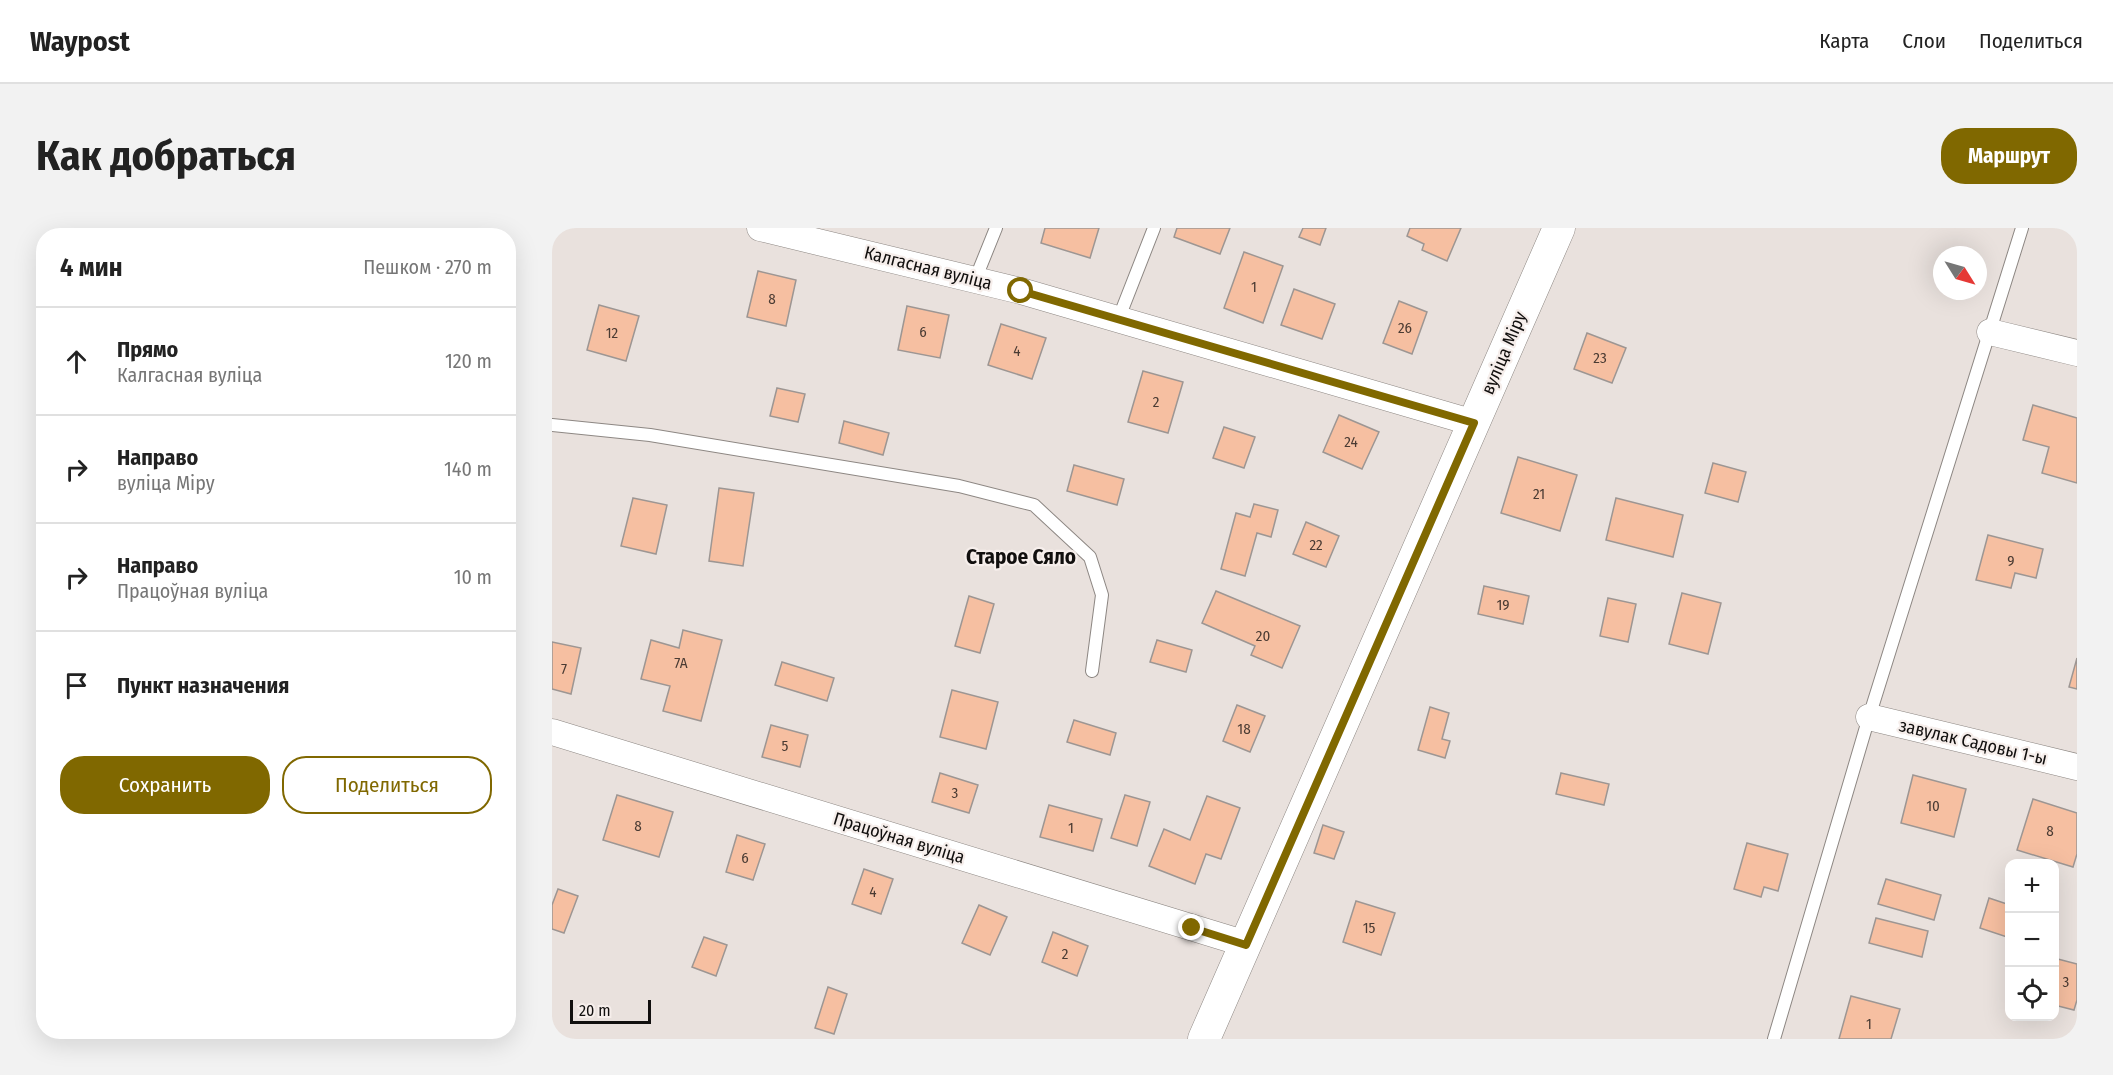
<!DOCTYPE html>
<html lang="ru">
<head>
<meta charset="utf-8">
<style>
	:root { --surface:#fff; --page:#f2f2f2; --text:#222; --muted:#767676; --line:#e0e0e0; --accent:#806800 }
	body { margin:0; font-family:"Fira Sans Condensed",sans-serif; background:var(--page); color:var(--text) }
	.controls { position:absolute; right:18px; bottom:18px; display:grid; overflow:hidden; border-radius:12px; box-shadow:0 6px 24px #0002 }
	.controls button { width:54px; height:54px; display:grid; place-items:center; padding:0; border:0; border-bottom:2px solid var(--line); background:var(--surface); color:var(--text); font:30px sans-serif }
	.compass { position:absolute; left:1381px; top:18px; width:54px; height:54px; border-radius:50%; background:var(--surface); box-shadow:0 6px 24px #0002; rotate:127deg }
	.scale { position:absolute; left:18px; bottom:15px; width:81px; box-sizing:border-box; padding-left:6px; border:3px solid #110f0e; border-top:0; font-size:16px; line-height:21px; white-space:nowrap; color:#110f0e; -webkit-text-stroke:4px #f6eeeb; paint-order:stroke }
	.stop { position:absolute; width:18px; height:18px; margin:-14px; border:4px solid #806800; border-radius:50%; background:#fff }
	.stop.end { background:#806800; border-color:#fff; box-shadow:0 2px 6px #0008 }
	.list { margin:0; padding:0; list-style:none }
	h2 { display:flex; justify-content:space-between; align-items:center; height:78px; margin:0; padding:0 24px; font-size:26px }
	h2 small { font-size:20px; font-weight:400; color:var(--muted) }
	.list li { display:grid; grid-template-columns:39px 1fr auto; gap:18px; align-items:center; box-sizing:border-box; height:108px; padding:0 24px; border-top:2px solid var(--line) }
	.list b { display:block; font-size:22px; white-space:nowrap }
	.list p { margin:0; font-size:20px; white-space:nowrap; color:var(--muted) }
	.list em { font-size:20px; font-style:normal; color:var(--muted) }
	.actions { display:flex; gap:12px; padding:18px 24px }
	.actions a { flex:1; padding:14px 0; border:2px solid var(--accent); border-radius:24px; text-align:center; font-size:21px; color:var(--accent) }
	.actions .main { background:var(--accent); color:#fff }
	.icon { flex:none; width:33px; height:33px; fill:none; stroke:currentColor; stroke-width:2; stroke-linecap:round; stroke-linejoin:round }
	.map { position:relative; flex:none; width:1525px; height:811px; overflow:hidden; border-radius:24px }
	header { display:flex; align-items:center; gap:36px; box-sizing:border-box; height:84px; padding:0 30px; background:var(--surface); border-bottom:2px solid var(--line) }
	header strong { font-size:28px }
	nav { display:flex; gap:33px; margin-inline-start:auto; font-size:21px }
	.intro { display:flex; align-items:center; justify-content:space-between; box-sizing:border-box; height:144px; padding:0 36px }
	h1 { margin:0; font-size:42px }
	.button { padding:15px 27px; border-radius:24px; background:var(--accent); color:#fff; font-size:21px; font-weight:700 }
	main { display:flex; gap:36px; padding:0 36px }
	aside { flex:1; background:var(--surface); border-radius:24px; box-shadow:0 6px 24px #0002 }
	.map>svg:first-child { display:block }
	.building { fill:#f6bfa1; stroke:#9d9693; stroke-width:1.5 }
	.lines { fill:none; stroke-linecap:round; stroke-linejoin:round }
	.service-casing { stroke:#8d8783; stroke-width:14 }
	.minor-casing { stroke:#8d8783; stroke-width:27 }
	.tertiary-casing { stroke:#8d8783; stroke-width:33 }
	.service { stroke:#fff; stroke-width:12 }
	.minor { stroke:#fff; stroke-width:26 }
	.tertiary { stroke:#fff; stroke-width:32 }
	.route { stroke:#806800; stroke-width:8 }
	.labels { text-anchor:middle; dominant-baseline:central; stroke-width:4.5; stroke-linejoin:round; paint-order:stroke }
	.number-label { font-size:15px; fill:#4a3b33 }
	.street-label { font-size:18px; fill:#110f0e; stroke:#f6eeeb }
	.quarter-label { font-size:21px; font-weight:bold; fill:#110f0e; stroke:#f6eeeb }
</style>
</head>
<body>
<header>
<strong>Waypost</strong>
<nav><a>Карта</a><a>Слои</a><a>Поделиться</a></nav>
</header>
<div class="intro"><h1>Как добраться</h1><a class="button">Маршрут</a></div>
<main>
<aside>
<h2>4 мин<small>Пешком · 270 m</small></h2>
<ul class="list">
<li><svg class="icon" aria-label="ahead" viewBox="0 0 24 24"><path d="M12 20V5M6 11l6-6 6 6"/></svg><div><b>Прямо</b><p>Калгасная вуліца</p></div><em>120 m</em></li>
<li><svg class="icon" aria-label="right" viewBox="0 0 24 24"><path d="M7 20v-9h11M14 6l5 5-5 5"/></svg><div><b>Направо</b><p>вуліца Міру</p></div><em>140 m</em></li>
<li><svg class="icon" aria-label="right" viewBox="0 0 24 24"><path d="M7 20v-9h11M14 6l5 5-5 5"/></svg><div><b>Направо</b><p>Працоўная вуліца</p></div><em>10 m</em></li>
<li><svg class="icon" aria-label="arrive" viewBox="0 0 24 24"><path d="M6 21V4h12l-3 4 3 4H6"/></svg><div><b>Пункт назначения</b></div></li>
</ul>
<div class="actions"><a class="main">Сохранить</a><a>Поделиться</a></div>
</aside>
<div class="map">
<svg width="1525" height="811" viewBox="0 0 1525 811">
	<rect width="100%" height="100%" fill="#e9e1dd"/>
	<g class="building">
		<path d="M493,0H547L538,30L489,15Z"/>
		<path d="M625,0H678L668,26L622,9Z"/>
		<path d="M751,0H774L768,17L747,9Z"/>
		<path d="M858,0H909L895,33L870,22L872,16L855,8Z"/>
		<path d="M692,24L731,38L711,95L672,80Z"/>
		<path d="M206,43L244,52L234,98L195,89Z"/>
		<path d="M742,61L783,76L770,111L729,97Z"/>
		<path d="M847,73L875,84L860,126L831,115Z"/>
		<path d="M47,77L87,88L74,133L35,122Z"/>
		<path d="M355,78L397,87L388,130L346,122Z"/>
		<path d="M449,96L494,110L480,151L436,137Z"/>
		<path d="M1035,105L1074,120L1060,155L1022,141Z"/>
		<path d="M591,143L631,154L616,205L576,194Z"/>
		<path d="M225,160L253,166L246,194L218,188Z"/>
		<path d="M1481,177L1525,190V255L1490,245L1497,219L1471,212Z"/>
		<path d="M787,187L827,204L810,241L771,224Z"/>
		<path d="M292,193L337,205L331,227L287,215Z"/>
		<path d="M672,199L703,209L692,240L661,230Z"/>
		<path d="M966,229L1025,247L1008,303L949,285Z"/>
		<path d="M1161,235L1194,244L1186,274L1153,265Z"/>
		<path d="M522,237L572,251L565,277L515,263Z"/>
		<path d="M167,260L202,265L191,338L157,333Z"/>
		<path d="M81,270L115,277L104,326L69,318Z"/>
		<path d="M1064,270L1131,287L1121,329L1054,312Z"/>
		<path d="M702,276L726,282L719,309L705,305L693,348L669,341L684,285L698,289Z"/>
		<path d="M754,294L787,308L774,339L741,326Z"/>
		<path d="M1436,307L1491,321L1484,350L1463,345L1459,360L1424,352Z"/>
		<path d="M932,358L977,368L971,396L926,386Z"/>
		<path d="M664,363L748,398L730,440L699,427L703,418L650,395Z"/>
		<path d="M1130,365L1169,375L1156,426L1117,416Z"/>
		<path d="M417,368L442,376L428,425L403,418Z"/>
		<path d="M1056,370L1084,376L1076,414L1048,408Z"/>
		<path d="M131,402L170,412L149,493L111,483L118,458L89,451L99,412L127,420Z"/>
		<path d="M605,412L640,422L634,444L598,434Z"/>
		<path d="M0,414L29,420L19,466L0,461Z"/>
		<path d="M1525,430V461L1517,459Z"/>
		<path d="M230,434L282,450L275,473L223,457Z"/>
		<path d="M400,462L446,474L434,521L388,509Z"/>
		<path d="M685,477L713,488L698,524L671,513Z"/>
		<path d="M878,479L897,485L890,511L898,513L893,530L866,522Z"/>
		<path d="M522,492L564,505L558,527L515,514Z"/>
		<path d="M219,497L256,507L248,539L210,529Z"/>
		<path d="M388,545L426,557L417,585L380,574Z"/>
		<path d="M1009,545L1057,556L1052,577L1004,566Z"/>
		<path d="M1361,547L1414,561L1402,609L1349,595Z"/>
		<path d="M65,567L121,584L107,629L51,612Z"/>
		<path d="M573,567L598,574L585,618L559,610Z"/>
		<path d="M655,568L688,580L669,631L654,626L643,656L597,638L612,601L638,612Z"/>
		<path d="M1481,571L1525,585V626L1521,639L1465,622Z"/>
		<path d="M497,577L550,591L541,623L488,609Z"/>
		<path d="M771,597L792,604L782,631L762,625Z"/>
		<path d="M185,607L213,616L201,652L174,644Z"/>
		<path d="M1195,615L1236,626L1226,663L1212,659L1209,669L1182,661Z"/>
		<path d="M312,641L341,651L329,686L300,676Z"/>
		<path d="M1334,651L1389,667L1382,692L1326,676Z"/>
		<path d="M6,661L26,668L12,705L0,701V677Z"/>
		<path d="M1437,670L1458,677V710L1428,700Z"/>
		<path d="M804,673L843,685L829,727L791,714Z"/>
		<path d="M427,677L455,689L438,727L410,715Z"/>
		<path d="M1324,690L1376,703L1370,729L1317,715Z"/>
		<path d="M501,704L536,718L525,748L490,734Z"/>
		<path d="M152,709L175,717L164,748L140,739Z"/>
		<path d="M1502,730L1525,736V772L1522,782L1502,777Z"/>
		<path d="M276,759L295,766L282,806L263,800Z"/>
		<path d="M1299,768L1348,781L1339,811H1287Z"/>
	</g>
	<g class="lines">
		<defs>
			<g id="service">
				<path d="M423,52L444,0"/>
				<path d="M566,92L602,0"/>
				<path d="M0,197L98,207L407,258L482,277L538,329L550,367L540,443"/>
				<path d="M1222,811L1317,489L1470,0"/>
			</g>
			<g id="minor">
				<path d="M208,0L469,63L922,195"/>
				<path d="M1438,104L1525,125"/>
				<path d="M1317,489L1525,539"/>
				<path d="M0,504L694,716"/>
			</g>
			<path id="tertiary" d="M652,811L1007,0"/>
		</defs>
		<use href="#service" class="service-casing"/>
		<use href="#minor" class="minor-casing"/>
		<use href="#tertiary" class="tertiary-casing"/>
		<use href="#service" class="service"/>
		<use href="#minor" class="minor"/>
		<use href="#tertiary" class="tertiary"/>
	</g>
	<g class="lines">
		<path class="route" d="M469,63L922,195L694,717L640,700"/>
	</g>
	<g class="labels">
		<g class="number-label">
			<text x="702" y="59">1</text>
			<text x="220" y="71">8</text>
			<text x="853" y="100">26</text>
			<text x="371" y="104">6</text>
			<text x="60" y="105">12</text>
			<text x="465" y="123">4</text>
			<text x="1048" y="130">23</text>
			<text x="604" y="174">2</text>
			<text x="799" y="214">24</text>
			<text x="987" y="266">21</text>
			<text x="764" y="317">22</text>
			<text x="1459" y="333">9</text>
			<text x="951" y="377">19</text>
			<text x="711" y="408">20</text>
			<text x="129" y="435">7А</text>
			<text x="12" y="441">7</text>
			<text x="692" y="501">18</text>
			<text x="233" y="518">5</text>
			<text x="403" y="565">3</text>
			<text x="1381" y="578">10</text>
			<text x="86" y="598">8</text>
			<text x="519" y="600">1</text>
			<text x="1498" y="603">8</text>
			<text x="193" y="630">6</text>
			<text x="321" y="664">4</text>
			<text x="817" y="700">15</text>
			<text x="513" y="726">2</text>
			<text x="1514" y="754">3</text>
			<text x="1317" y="796">1</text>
		</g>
		<g class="street-label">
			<text transform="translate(376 40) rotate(14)">Калгасная вуліца</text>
			<text transform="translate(952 125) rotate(-67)">вуліца Міру</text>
			<text transform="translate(1421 514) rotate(13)">завулак Садовы 1-ы</text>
			<text transform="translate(347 610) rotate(17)">Працоўная вуліца</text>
		</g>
		<g class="quarter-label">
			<text x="469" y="329">Старое Сяло</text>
		</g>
	</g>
</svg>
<div class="controls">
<button>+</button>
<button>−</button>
<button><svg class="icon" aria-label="locate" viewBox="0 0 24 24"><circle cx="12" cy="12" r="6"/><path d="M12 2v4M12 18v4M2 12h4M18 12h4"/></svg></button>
</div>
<svg class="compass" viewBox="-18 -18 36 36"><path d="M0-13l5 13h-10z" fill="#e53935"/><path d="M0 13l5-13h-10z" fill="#767676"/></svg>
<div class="scale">20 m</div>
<div class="stop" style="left:469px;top:63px"></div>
<div class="stop end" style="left:640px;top:700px"></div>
</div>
</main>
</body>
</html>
